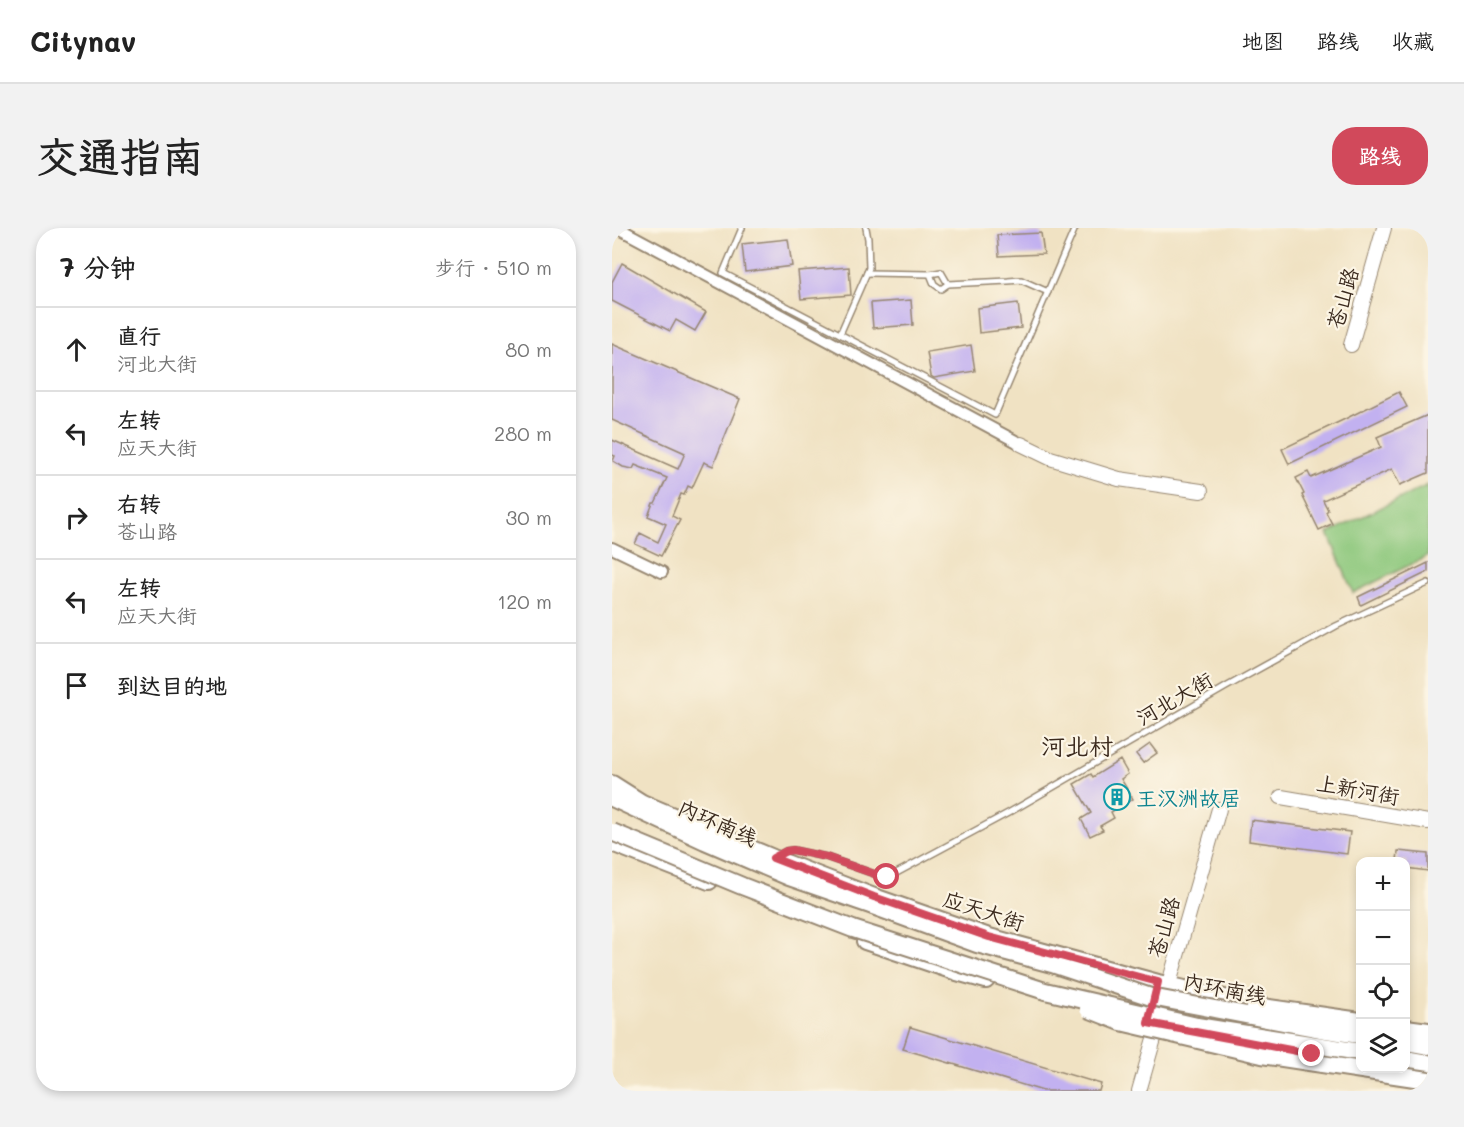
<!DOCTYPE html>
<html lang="zh">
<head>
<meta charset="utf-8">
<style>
	:root { --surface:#fff; --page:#f2f2f2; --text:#222; --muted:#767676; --line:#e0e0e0; --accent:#d1495b }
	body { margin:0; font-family:Mali,"LXGW WenKai TC",sans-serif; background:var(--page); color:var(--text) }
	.controls { position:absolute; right:18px; bottom:18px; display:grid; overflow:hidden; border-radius:12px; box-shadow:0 3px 9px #0003 }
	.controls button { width:54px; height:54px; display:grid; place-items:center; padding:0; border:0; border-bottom:2px solid var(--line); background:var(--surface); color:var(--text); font:30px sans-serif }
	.stop { position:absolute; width:18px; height:18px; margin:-14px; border:4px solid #d1495b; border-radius:50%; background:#fff }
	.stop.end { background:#d1495b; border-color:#fff; box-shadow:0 2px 6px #0008 }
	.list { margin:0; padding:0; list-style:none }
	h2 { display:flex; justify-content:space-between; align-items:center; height:78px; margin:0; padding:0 24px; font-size:26px }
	h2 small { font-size:20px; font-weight:400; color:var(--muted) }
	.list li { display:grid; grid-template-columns:39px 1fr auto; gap:18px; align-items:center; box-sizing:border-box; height:84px; padding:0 24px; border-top:2px solid var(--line) }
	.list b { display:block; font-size:22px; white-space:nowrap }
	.list p { margin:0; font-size:20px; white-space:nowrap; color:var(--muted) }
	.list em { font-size:20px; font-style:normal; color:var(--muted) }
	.icon { flex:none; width:33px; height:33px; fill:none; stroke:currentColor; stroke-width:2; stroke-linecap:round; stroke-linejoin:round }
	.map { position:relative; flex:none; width:816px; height:863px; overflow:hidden; border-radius:24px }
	header { display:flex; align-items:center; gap:36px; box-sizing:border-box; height:84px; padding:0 30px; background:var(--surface); border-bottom:2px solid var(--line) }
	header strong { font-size:28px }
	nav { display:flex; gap:33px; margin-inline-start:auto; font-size:21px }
	.intro { display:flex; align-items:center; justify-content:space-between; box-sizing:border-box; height:144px; padding:0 36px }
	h1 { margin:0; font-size:42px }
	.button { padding:15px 27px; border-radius:24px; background:var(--accent); color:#fff; font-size:21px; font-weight:700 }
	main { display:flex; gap:36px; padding:0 36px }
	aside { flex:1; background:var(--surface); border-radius:24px; box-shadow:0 3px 9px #0003 }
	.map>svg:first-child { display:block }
	.green { fill:#8cc77b; stroke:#64784c; stroke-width:1.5 }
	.building { fill:#c2b1f0 }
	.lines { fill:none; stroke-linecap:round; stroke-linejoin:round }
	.service-casing { stroke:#968670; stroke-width:8 }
	.minor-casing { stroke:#968670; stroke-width:14 }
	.tertiary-casing { stroke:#968670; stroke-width:16 }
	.primary-casing { stroke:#968670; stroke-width:20 }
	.trunk-casing { stroke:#968670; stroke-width:20 }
	.service { stroke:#fff; stroke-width:5 }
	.minor { stroke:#fff; stroke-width:10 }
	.tertiary { stroke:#fff; stroke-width:14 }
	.primary { stroke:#fff; stroke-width:16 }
	.trunk { stroke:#fff; stroke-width:16 }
	.trunk-bridge-casing { stroke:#968670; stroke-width:20; stroke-linecap:butt }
	.trunk-bridge { stroke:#fff; stroke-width:16 }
	.route { stroke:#d1495b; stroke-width:8 }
	.labels { text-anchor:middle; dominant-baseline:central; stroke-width:4.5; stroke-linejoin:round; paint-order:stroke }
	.street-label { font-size:21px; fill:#3b2a1e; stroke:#fcf5e5 }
	.culture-label { font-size:21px; fill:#0d838f; stroke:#fcf5e5; text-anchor:start }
	.quarter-label { font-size:24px; fill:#3b2a1e; stroke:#fcf5e5 }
</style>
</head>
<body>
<header>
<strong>Citynav</strong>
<nav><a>地图</a><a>路线</a><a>收藏</a></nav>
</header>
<div class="intro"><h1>交通指南</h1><a class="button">路线</a></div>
<main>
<aside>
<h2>7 分钟<small>步行 · 510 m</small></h2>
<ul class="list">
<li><svg class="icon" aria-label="ahead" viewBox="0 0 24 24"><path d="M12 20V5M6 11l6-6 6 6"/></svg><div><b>直行</b><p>河北大街</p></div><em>80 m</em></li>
<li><svg class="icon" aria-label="left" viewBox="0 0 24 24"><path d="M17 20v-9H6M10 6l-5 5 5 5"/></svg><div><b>左转</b><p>应天大街</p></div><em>280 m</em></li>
<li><svg class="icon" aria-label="right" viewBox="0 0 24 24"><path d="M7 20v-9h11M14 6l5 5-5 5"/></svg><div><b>右转</b><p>苍山路</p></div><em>30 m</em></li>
<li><svg class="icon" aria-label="left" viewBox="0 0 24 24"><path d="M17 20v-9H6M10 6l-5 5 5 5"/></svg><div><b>左转</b><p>应天大街</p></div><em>120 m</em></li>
<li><svg class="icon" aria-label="arrive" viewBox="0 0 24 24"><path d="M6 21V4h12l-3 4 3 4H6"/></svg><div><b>到达目的地</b></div></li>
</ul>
</aside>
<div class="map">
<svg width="816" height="863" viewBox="0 0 816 863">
	<rect width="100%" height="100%" fill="#fcf5e5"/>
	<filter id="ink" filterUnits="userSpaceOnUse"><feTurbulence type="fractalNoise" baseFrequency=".0167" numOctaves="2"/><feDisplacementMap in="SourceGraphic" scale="12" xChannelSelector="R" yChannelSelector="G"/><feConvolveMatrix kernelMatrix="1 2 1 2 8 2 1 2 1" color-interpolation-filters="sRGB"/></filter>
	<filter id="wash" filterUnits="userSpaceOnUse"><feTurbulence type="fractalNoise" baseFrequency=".008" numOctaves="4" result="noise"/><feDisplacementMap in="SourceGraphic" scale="24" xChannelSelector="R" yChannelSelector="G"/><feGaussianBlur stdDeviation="1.35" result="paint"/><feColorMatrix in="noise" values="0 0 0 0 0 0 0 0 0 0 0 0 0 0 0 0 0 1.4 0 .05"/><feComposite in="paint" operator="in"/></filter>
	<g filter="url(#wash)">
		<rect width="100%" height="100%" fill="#f0e2c3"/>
		<path class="green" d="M816,257V328L741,365L716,305Z"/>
		<g id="blocks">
			<g class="building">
				<path d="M429,5L432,26L387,28L385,7Z"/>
				<path d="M176,11L180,38L133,44L130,16Z"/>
				<path d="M10,35L94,84L83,103L64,92L58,103L0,73V54Z"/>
				<path d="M237,39L239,67L189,71L186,43Z"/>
				<path d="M299,72L301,97L261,100L259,75Z"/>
				<path d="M406,75L409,100L367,105L365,80Z"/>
				<path d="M0,116L128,171L101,238L92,234L80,260L76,258L72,267L69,266L60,288L68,292L49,328L23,316L28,305L46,314L54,296L36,288L41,275H43L55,250L23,237L21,241L11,239L1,233L3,228L0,227V212L66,241L73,225L0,192Z"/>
				<path d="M359,117L363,143L322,150L319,148L315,124Z"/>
				<path d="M787,164L795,179L677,236L670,221L731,192Z"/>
				<path d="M816,187V245L788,257L780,241L711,272L716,282L714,284L720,296L707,302L690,267L692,266L684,250L696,244L699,250L769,219L765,209Z"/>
				<path d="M816,335V344L749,377L746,369Z"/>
				<path d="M538,516L545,525L531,535L524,526Z"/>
				<path d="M508,532L516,546L509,551L521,571L499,584L502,590L488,598L491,602L478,608L469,591L479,585L462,556L479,546L481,549Z"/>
				<path d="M639,592L738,604L735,626L637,613Z"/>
				<path d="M786,623L816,626V643L794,640V633H785Z"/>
				<path d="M298,799L489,856L487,863H431L291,821Z"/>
			</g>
		</g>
	</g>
	<g filter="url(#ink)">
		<use href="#blocks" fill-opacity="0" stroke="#968670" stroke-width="1.5"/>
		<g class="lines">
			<defs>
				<g id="service">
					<path d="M130,0L111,45L383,187L463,0"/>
					<path d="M255,45L318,46L322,56L329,61L336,56L396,53L409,52L436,64"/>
					<path d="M318,46L329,44L336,56"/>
					<path d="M228,106L257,40L256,11L254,0"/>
					<path d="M165,628L174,623L181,622L214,629L271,649H277L398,584L614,459L724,398L816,355"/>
				</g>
				<g id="minor">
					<path d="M6,0L409,216"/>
					<path d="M0,320L50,344"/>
				</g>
				<g id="tertiary">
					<path d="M739,117L772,0"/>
					<path d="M409,216L438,230L507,251L589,263"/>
					<path d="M669,569L816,594"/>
					<path d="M554,766L607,581"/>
					<path d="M527,863L547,793"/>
				</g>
				<g id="primary">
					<path d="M0,556L30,575L161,630L262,669L377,709L546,755L656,780"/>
					<path d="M0,615L97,653"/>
					<path d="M253,713L345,744L374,752"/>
					<path d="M629,813L748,834"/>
				</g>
				<g id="trunk">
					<path d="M0,570L93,613L177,649L261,678"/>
					<path d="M794,800L816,803"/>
					<path d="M794,814L816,818"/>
					<path d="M794,831L816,835"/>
				</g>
			</defs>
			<use href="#service" class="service-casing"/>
			<use href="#minor" class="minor-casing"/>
			<use href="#tertiary" class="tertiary-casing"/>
			<use href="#primary" class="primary-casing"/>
			<use href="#trunk" class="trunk-casing"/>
			<use href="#service" class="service"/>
			<use href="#minor" class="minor"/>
			<use href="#tertiary" class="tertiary"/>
			<use href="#primary" class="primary"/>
			<use href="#trunk" class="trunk"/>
			<defs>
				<g id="trunk-bridge">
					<path d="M0,604L130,658L241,701L433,763L585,798L748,824"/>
					<path d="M261,678L365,716L440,736L539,769L708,801L748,807"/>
					<path d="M643,778L748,793"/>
					<path d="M476,781L509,794L650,827L816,852"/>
				</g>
			</defs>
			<use href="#trunk-bridge" class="trunk-bridge-casing"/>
			<use href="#trunk-bridge" class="trunk-bridge"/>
		</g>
	</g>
	<g class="lines" filter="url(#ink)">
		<path class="route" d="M275,649H271L214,629L181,622L174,623L161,630L262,669L377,709L546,754L536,795L700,826"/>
	</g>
	<defs>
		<symbol id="building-ring" viewBox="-11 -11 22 22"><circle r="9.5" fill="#fcf5e5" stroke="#0f9aa8" stroke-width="1.5"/><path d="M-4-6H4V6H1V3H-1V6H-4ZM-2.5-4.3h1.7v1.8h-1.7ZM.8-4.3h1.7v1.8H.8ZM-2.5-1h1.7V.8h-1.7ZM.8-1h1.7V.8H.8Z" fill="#0f9aa8"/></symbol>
	</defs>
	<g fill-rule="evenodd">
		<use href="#building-ring" x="490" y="554" width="30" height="30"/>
	</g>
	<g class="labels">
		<g class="street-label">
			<text transform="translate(730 70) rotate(-74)">苍山路</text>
			<text transform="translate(562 470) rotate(-30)">河北大街</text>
			<text transform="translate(746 561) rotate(10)">上新河街</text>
			<text transform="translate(106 594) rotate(24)">内环南线</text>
			<text transform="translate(372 682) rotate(18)">应天大街</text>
			<text transform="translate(551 699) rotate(-74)">苍山路</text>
			<text transform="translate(613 760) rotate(11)">内环南线</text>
		</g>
		<g class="culture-label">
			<text x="524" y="569">王汉洲故居</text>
		</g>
		<g class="quarter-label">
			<text x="465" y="517">河北村</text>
		</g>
	</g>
</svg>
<div class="controls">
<button>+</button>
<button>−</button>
<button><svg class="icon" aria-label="locate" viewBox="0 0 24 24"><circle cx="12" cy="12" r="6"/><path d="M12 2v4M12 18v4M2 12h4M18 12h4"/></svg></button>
<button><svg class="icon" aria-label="layers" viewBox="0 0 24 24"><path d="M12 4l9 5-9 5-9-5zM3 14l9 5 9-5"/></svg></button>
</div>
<div class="stop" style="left:275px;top:649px"></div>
<div class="stop end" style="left:700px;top:826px"></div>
</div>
</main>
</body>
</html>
